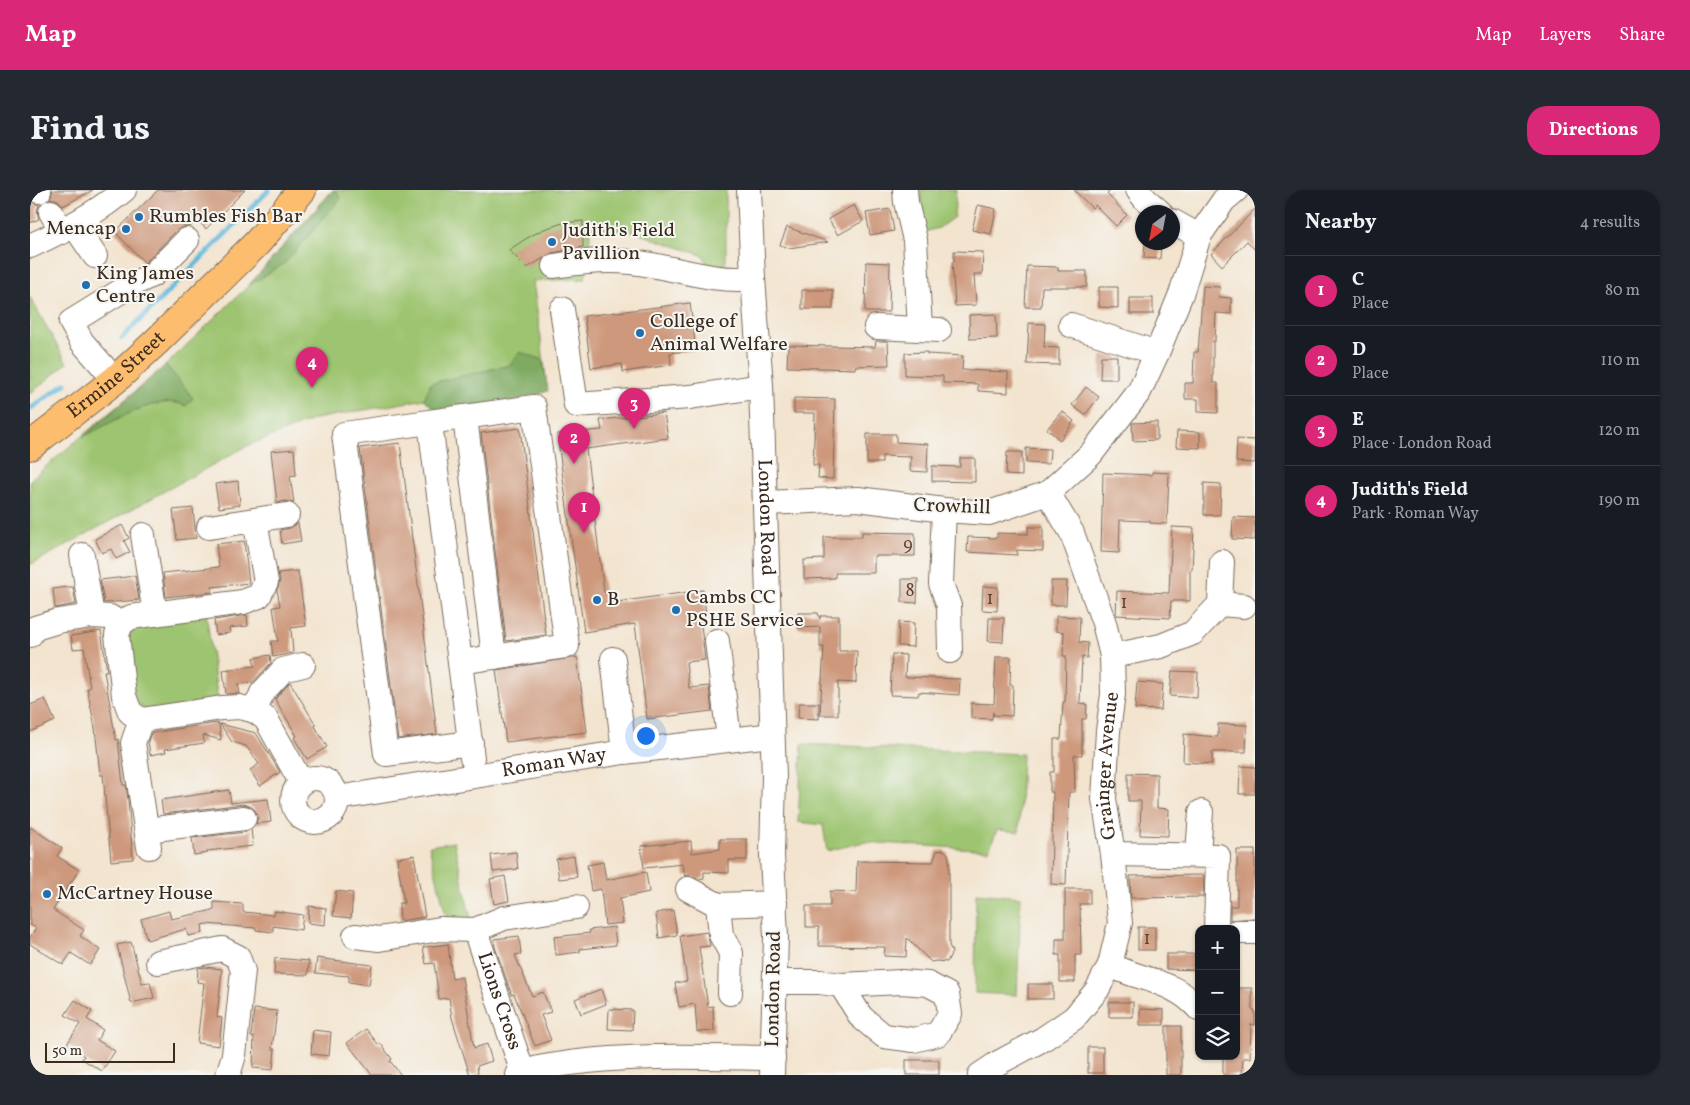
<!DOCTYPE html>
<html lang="en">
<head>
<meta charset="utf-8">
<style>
	:root { --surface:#171b24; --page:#242831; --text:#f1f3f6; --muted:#9ea1a6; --line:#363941; --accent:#db2777 }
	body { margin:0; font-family:Vollkorn,serif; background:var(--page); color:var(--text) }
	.controls { position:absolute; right:15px; bottom:15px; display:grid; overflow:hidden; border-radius:10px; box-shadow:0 1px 4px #0004 }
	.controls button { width:45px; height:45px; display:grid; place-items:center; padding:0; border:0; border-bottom:1px solid var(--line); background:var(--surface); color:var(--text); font:25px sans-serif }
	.compass { position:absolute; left:1105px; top:15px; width:45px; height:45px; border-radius:50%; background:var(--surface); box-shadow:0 1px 4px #0004; rotate:212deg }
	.scale { position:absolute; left:15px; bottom:12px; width:130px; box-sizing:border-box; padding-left:5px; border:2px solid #3b2a1e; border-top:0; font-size:14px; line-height:18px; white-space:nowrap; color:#3b2a1e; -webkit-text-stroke:4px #f6f6f2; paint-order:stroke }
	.you { position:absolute; left:615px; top:545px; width:18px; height:18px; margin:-12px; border:4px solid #fff; border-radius:50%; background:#1a73e8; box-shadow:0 0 0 8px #1a73e833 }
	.badge { display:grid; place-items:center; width:32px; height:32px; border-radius:50%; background:var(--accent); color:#fff; font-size:16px; font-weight:700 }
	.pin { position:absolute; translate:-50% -41px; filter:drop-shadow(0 1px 2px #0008) }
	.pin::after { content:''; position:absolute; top:26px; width:18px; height:15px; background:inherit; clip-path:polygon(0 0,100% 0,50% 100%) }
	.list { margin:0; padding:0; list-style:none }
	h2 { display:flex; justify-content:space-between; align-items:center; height:65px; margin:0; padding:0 20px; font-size:21px }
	h2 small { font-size:16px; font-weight:400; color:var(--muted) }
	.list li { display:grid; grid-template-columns:32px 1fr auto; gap:15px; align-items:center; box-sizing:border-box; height:70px; padding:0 20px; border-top:1px solid var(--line) }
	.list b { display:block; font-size:19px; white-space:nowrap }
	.list p { margin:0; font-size:16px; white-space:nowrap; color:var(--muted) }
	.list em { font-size:16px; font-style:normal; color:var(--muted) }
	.icon { flex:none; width:28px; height:28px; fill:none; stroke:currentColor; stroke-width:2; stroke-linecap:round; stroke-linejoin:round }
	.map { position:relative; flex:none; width:1225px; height:885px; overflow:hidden; border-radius:20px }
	header { display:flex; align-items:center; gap:30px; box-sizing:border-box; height:70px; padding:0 25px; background:var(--accent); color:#fff }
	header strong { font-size:24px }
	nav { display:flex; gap:28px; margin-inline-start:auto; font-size:18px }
	.intro { display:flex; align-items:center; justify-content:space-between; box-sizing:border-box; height:120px; padding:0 30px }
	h1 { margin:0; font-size:35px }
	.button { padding:12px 22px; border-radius:20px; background:var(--accent); color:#fff; font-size:18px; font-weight:700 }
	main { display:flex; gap:30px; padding:0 30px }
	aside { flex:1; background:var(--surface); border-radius:20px; box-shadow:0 1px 4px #0004 }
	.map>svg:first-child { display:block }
	.green { fill:#9dc46f; stroke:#6c7746 }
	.forest { fill:#7eaa62; stroke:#5c6a40 }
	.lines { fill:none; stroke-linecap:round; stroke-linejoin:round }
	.stream { stroke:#5fb8dd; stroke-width:5 }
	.building { fill:#cd987c }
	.minor-casing { stroke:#7b6b5c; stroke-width:26 }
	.major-casing { stroke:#7b6b5c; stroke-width:30 }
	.minor { stroke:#fff; stroke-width:24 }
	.major { stroke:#fcbd6e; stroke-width:28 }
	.poi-dot { fill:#1f6fb2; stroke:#f6f6f2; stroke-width:2 }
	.labels { text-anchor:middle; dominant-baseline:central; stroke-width:4; stroke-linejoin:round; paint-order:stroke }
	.number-label { font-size:18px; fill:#604636 }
	.poi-label { font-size:20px; fill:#3b2a1e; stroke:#f6f6f2; text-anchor:start }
	.street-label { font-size:20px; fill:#3b2a1e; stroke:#f6f6f2 }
</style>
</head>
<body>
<header>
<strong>Map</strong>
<nav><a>Map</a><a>Layers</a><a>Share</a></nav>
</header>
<div class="intro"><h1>Find us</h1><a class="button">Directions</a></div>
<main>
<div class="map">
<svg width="1225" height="885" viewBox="0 0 1225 885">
	<rect width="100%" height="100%" fill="#f6f6f2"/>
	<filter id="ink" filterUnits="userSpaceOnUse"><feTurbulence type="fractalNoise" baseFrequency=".02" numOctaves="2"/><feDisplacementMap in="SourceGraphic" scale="10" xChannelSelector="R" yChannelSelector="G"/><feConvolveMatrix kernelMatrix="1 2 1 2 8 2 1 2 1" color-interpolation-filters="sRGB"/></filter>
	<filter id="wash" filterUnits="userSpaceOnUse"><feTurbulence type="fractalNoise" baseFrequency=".0096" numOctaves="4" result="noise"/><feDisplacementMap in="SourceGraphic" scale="20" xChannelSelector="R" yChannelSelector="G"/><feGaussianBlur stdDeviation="1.12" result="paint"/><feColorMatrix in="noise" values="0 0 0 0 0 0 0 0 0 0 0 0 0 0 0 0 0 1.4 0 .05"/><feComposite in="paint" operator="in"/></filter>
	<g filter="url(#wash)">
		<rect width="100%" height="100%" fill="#f3e4cf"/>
		<g class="green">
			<path d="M303,0H696V72L692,78L678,79L674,66L604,42L561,38L555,89L503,91L516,187L285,229L217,256L0,375V290L136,175L218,96Z"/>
			<path d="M890,0H926L924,27L909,38L894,42Z"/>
			<path d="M0,107L37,173L0,204Z"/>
			<path d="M176,421L188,513L118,521L103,511L98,436Z"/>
			<path d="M772,554L992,564L989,642L967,640L959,660L834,652L797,661L793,635L768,632Z"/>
			<path d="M424,652L441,730H417L399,656Z"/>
			<path d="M946,703L991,707L987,805L945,803Z"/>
		</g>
		<g class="forest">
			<path d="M303,0H305L311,8L255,73L218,96Z"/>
			<path d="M490,162L513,170L518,201L476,213L409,224L394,209L401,193L480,175Z"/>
			<path d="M136,175L163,208L156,216C129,202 79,234 53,247Z"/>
		</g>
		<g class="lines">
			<g class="stream">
				<path d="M92,148L239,0"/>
				<path d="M0,219L35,194"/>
			</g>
		</g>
		<g id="blocks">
			<g class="building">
				<path d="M23,0H63L33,16L28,10L20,8Z"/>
				<path d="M128,0H215L176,39L167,30L160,37H153L147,40L115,73L85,42Z"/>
				<path d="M1044,0H1081L1077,4L1097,25L1086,36L1065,15L1062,18Z"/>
				<path d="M0,11L9,15L7,21L9,29L0,33Z"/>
				<path d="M824,15L833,31L808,45L798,29Z"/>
				<path d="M948,15L966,19L961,44L942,40Z"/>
				<path d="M860,19L864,41L840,45L836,23Z"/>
				<path d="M1225,19V60L1217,51L1192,76L1181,64Z"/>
				<path d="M553,31V57L522,63L497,78L479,60L497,48L514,39L533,33Z"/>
				<path d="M757,37L798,52L759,58L750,55Z"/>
				<path d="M1115,52H1131L1130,69L1114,68Z"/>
				<path d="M924,61L953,62L952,84H944L946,115L925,116L922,72H924Z"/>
				<path d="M836,72L860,73L859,122H835Z"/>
				<path d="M997,76L1028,77V81H1057V97H1012L1011,117H995Z"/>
				<path d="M1173,96L1190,97L1189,107L1201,108V124L1186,123L1185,151H1183V193H1188V223L1168,222V209H1155V193H1163L1164,162H1168Z"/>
				<path d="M1069,97H1088V118L1069,117Z"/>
				<rect x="772" y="100" width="31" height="19"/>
				<rect x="1100" y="108" width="23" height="16"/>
				<path d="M660,113L666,160L640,163L641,175L593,182L592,174L561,178L554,126Z"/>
				<path d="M966,124L967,148L940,149L939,125Z"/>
				<path d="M999,133L1015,134L1014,157L1029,158V175L997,174Z"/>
				<path d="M846,151H858L859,175L825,176V179L757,177L758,155L845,157Z"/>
				<path d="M897,162V164L933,166L932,180L978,182V203L948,201V194L913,193V186L875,185V163Z"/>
				<path d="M1071,166H1087V189H1070Z"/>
				<path d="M1056,197L1069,207L1055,225L1042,215Z"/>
				<path d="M764,208L805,209L803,289L788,288L789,275H783L785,223H764Z"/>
				<path d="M1032,221L1044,231L1030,250L1017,239Z"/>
				<path d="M634,223L638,248L556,259L574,402L587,412L673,400L676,425L670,426L675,470L656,472L659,498L679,496L682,521L617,529L605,434L554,442L527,244L572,240L570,230Z"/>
				<path d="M1127,232V250L1103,251L1102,233Z"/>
				<path d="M490,238L516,445L476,451L451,243Z"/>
				<path d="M1147,241L1170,242V258L1146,257Z"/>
				<path d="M837,244H866V252L898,254L897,282L880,281L881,267L852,266V273H837Z"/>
				<path d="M1207,249L1225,250V273L1206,272Z"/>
				<path d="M370,253L407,544L368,549L330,258Z"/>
				<path d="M996,258L1020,259L1019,274L996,273Z"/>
				<path d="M264,259L266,285L260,286L264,313L255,311L247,313L241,261Z"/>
				<path d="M977,262H992V286L976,285Z"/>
				<path d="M930,268H945V292L902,291V276L930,277Z"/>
				<path d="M1122,282L1139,283L1137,334L1120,333V331L1090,330L1089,363L1071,362L1073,283L1122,285Z"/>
				<path d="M208,291L210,315L189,318L185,294Z"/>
				<path d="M1174,293L1191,294L1190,325H1174Z"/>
				<path d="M163,318L166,348L147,350L143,320Z"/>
				<path d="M1203,327L1225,328V350L1202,349Z"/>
				<path d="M268,333L271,351L252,354L250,340L260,338Z"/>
				<path d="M92,335L99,348L94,351L100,362L86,369L81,359L72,363L65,349Z"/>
				<path d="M998,337H1013V361L987,360V365L937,362L938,347L967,348V343L998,344Z"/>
				<path d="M1142,337L1164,338L1162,380H1160V411H1141L1140,428L1086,425L1087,401L1139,403Z"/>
				<path d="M832,342L885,343V366H844V383H805V388L774,389V370L794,369V347H832Z"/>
				<path d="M214,351L219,393L182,397V402L136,407L133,383L189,377L186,354Z"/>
				<path d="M268,381L276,436L261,438L263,463L243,467L241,451H248L243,417L250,416L247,400L250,390L248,383Z"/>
				<path d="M105,386L109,410L74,413L70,390Z"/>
				<path d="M872,389H888L887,413L872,412Z"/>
				<path d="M1021,391H1037L1036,415H1021Z"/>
				<path d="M953,396L968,397L967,421L952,420Z"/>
				<path d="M38,397H43L46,414L25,418L23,399Z"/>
				<path d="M768,423H788L790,429V426H809V461H827L826,493L808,492V525H790L794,457H790V437L768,438Z"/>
				<path d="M217,425L218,436L199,438L200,443L186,445L184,430Z"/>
				<path d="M1026,426L1050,427L1049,452L1058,453L1057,468L1052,467L1050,513L1057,514L1056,529H1052V565H1044L1045,602H1039L1036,695L1021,694L1023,602H1020V582H1024V549H1031L1033,512H1035L1036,466H1033L1034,442L1026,441Z"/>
				<path d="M959,428H974L973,452L958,451Z"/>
				<path d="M869,432L884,433L883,457L868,456Z"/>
				<path d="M71,441L77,481H74L86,550L88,549L93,595H96L98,610L103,669L81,671L73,585H70L65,538L57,498H60L54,458L43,459L41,446Z"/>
				<path d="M862,464L876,465L875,487L930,489L929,505L889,502L888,506L860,505Z"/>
				<path d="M240,465L241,473L223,492L208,494L210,503L196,504L193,480L225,476L223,468Z"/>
				<path d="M547,467L557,542L476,552L466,480Z"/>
				<path d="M966,467H981L980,495H983L982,526L963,525V522L962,529L941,528V513L964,514Z"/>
				<path d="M1142,481L1168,482L1167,508L1140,506Z"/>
				<path d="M260,492L286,535L285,536L297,557L277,569L264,548L267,546L245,509Z"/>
				<path d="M1107,492L1133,494L1131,520L1105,519Z"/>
				<path d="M15,509L25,531L0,542V515Z"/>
				<path d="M769,513H789V529L768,528Z"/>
				<path d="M186,533L189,534L191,550L173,545L174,553L135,559L136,562L120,565L118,551L121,543Z"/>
				<path d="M190,534L226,543L250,582L230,596L220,580L229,574L216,556L202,552Z"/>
				<path d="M1188,534L1217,535L1216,562H1182V574L1153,572L1154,544L1188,547Z"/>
				<path d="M1210,576L1225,577V604H1209Z"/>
				<path d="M1098,583L1127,584V618L1139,619L1138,646L1110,645L1111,611H1098Z"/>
				<path d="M199,600L201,613L238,609L241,632L226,634L228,627L225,620L220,616L213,614L133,624L131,610Z"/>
				<path d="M0,637L32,658L27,666L49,680L23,720L54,740L50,746L70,760L60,775L41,763L33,775L0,754V747L6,738L0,735Z"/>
				<path d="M221,639L223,656L177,661L178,663L164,665L162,648L216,642Z"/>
				<path d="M690,649H717V670H699V683L674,682V688L668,689L658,685L655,686L653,674L614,678L611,656L661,651L662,663L690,659Z"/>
				<path d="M914,660L918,664L919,670V755L922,762L917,772L906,771L901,772L877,748L876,767L854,766L855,757L789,756V737H776V716H800V701L826,702L827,671L903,672L907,661Z"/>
				<path d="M1207,660H1225V728L1200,730V716H1207Z"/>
				<path d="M486,662L488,679L463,682L461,665Z"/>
				<path d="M384,665L395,727L370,731L369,713H374L367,668Z"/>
				<path d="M544,666L547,687L529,689L526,669Z"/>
				<path d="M573,672L576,690L616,682L619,702L590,708L593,733L575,735L571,699L561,701L557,675Z"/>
				<path d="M1174,685L1173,707L1101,708L1100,686Z"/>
				<path d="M475,686L479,711L464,714L460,689Z"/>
				<path d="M1035,699H1060V714H1050L1051,765H1045V792H1030V765H1026V749H1035Z"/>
				<path d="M306,701L323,703L321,728L303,726Z"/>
				<path d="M184,712L213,714V722L244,725L245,721L273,725L271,740L243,736V742L226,740V738L176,734L172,735L173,743L158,746L156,739L117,750L111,729L139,721L141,729L184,720Z"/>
				<path d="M279,716L296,718L295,735L278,733Z"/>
				<path d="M643,720L647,745L629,748L626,723Z"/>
				<path d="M584,737L586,755L550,759V762L526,765L524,747L560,743L559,740Z"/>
				<rect x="1108" y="737" width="17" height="23"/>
				<path d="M677,742L680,756L669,757L678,817L683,816L684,841L667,842L665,814L649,817L645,793L657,791L650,746Z"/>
				<path d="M489,746L491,764L485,765L502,806L513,802L521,822L511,825L521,850L505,856L484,804L482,805L481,803L465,757L464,749Z"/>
				<path d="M101,752L112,793L120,792L124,808L101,813L87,755Z"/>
				<path d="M418,754L422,789L432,787L444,858L457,854L462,871L447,876L448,883L440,885L422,828L419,808L409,809L404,773L396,774L393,757Z"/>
				<path d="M1136,764H1169V780L1136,779Z"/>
				<path d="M245,768L279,771L278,785L244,784Z"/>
				<path d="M287,768L342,775L339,795L319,792V786L285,783Z"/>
				<path d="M175,777L192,779L187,827L192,828L189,856L167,853L174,793L167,792L168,778Z"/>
				<rect x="998" y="794" width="25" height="15"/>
				<path d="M1206,798H1222V820H1225V835L1221,834L1220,868H1213L1212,885H1193V866H1206Z"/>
				<path d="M571,799L576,814L551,824L545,809Z"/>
				<path d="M45,810L62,821L57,829L73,840L67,850L85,861L72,881L52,869L54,866L37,854L50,834L35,825Z"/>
				<rect x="1079" y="812" width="24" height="15"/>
				<path d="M224,819L247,821L242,859H245L243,880L223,878L224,847H221Z"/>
				<path d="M579,819L603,820L602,840L578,839Z"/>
				<path d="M1110,819L1134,820V835H1110Z"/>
				<rect x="1136" y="836" width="15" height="49"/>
				<path d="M336,839L348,854L350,853L362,869L360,871L371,885H342L317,853Z"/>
				<path d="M283,840L301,842L299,866L281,864Z"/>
				<rect x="1058" y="857" width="15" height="26"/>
				<rect x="876" y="870" width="33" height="15"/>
			</g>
		</g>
	</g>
	<g filter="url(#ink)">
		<use href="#blocks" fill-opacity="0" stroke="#7b6b5c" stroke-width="1"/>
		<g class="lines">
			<defs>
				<g id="minor">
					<path d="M9,0V1"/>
					<path id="s1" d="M719,0L723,88L731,196L744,587L742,665L746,747L742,885"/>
					<path d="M875,0L876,12L885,50L890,138"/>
					<path d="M1108,0L1115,9L1130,22"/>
					<path d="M21,22L32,42"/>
					<path d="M1142,31L1169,46"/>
					<path d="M44,35L65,66"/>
					<path d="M0,56C33,41 66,24 94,0"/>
					<path d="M524,76C550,72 575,69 601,72C642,76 681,93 723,88"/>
					<path d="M532,119L546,215L660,207L731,196"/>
					<path d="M1041,135L1127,163"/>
					<path d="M846,137L909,140"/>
					<path d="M85,190L52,152L41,132L99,96L122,85L157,50"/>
					<path d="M435,227L464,467"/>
					<path d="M400,233L442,568"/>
					<path d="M735,313L828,309L914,320L959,323L1018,303L1061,264L1109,202L1127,163L1151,104L1169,46L1194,10L1206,0"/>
					<path d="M914,320L911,394L919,416L920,461"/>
					<path d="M225,330L236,392L229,406L213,412L101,427L91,434L87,445L94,506L100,522L111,530L192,518L210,517L225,521L236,529L271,592"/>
					<path d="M179,337L257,325"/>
					<path d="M113,345L125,424"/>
					<path d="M52,365L62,426"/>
					<path d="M1190,414L1214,416"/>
					<path d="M0,445L5,438L28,431L62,426L80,427L91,434"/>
					<path d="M687,451L699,549"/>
					<path d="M1082,466L1131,456L1163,443L1190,414L1192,372"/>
					<path d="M583,469L594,562"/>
					<path d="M430,472L537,456L504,217L314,244L356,564L441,553"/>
					<path d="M225,521L232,503L253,480L273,475"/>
					<path d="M111,530L103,553L119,657"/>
					<circle cx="285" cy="610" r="22"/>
					<path id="s2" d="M307,608L594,562L742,545"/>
					<path d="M117,640L214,628"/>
					<path d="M1083,664L1188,666L1186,739"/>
					<path d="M1168,664L1171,622"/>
					<path d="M658,699L688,715L745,713"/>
					<path d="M688,715L691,745L701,763L700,803"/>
					<path id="s3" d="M445,740L493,883"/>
					<path d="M1206,742H1225"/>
					<path d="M325,746L349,749L410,739L445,740L474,728L546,717"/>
					<path d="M128,772L192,759L208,767L213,781L204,865L198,885"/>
					<path d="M1080,775C1112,791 1144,790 1169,819"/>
					<path d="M745,792H790L811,795L871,792L898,794L917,804L920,824L908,844L884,850L854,846L831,827L811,795"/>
					<path d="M488,885C504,877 523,876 540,873C607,864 675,867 743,868"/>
					<path id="s4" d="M950,885L968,873L1013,849L1044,828L1067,800L1080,775L1090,733L1083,664L1074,609L1078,541L1083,504L1082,466L1074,433L1042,343L1018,303"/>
				</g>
				<g id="major">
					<path id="s5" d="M0,256L85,190L126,152L227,53L272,0"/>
				</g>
			</defs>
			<use href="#minor" class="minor-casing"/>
			<use href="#major" class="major-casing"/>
			<use href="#minor" class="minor"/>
			<use href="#major" class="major"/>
		</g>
	</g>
	<g class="poi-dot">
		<circle cx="109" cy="27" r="5"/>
		<circle cx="96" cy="39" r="5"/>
		<circle cx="522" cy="52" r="5"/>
		<circle cx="56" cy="95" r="5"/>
		<circle cx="610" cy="143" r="5"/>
		<circle cx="567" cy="410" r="5"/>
		<circle cx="646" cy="420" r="5"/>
		<circle cx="17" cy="704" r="5"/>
	</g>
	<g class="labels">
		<g class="number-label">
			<text x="878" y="355">9</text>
			<text x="880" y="401">8</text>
			<text x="960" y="409">1</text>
			<text x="1094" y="413">1</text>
			<text x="1117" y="749">1</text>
		</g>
		<g class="poi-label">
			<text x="119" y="27">Rumbles Fish Bar</text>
			<text x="86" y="39" text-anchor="end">Mencap</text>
			<text x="532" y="41">Judith's Field<tspan x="532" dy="23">Pavillion</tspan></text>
			<text x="66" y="84">King James<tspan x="66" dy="23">Centre</tspan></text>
			<text x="620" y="132">College of<tspan x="620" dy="23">Animal Welfare</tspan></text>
			<text x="656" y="408">Cambs CC<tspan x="656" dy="23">PSHE Service</tspan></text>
			<text x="577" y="410">B</text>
			<text x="27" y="704">McCartney House</text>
		</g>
		<g class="street-label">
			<text stroke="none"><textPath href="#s5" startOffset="112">Ermine Street</textPath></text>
			<text transform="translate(922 317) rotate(2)">Crowhill</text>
			<text stroke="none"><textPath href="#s1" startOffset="328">London Road</textPath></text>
			<text stroke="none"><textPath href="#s2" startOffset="220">Roman Way</textPath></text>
			<text stroke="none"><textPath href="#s4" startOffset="376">Grainger Avenue</textPath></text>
			<text transform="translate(744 799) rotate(-89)">London Road</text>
			<text stroke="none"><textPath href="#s3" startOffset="75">Lions Cross</textPath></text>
		</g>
	</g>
</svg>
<div class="controls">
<button>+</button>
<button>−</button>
<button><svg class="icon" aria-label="layers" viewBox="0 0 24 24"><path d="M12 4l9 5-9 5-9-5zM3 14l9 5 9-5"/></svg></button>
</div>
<svg class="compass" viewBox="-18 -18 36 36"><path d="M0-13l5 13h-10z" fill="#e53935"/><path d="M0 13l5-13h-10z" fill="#9ea1a6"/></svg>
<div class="scale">50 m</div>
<div class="you"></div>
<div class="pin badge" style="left:554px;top:343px">1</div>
<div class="pin badge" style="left:544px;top:274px">2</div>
<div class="pin badge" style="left:604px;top:239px">3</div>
<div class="pin badge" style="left:282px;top:198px">4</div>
</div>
<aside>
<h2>Nearby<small>4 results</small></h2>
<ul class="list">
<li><span class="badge">1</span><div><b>C</b><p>Place</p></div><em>80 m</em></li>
<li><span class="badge">2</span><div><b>D</b><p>Place</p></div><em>110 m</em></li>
<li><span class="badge">3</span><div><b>E</b><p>Place · London Road</p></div><em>120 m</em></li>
<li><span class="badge">4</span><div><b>Judith's Field</b><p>Park · Roman Way</p></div><em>190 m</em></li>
</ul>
</aside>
</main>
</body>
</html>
